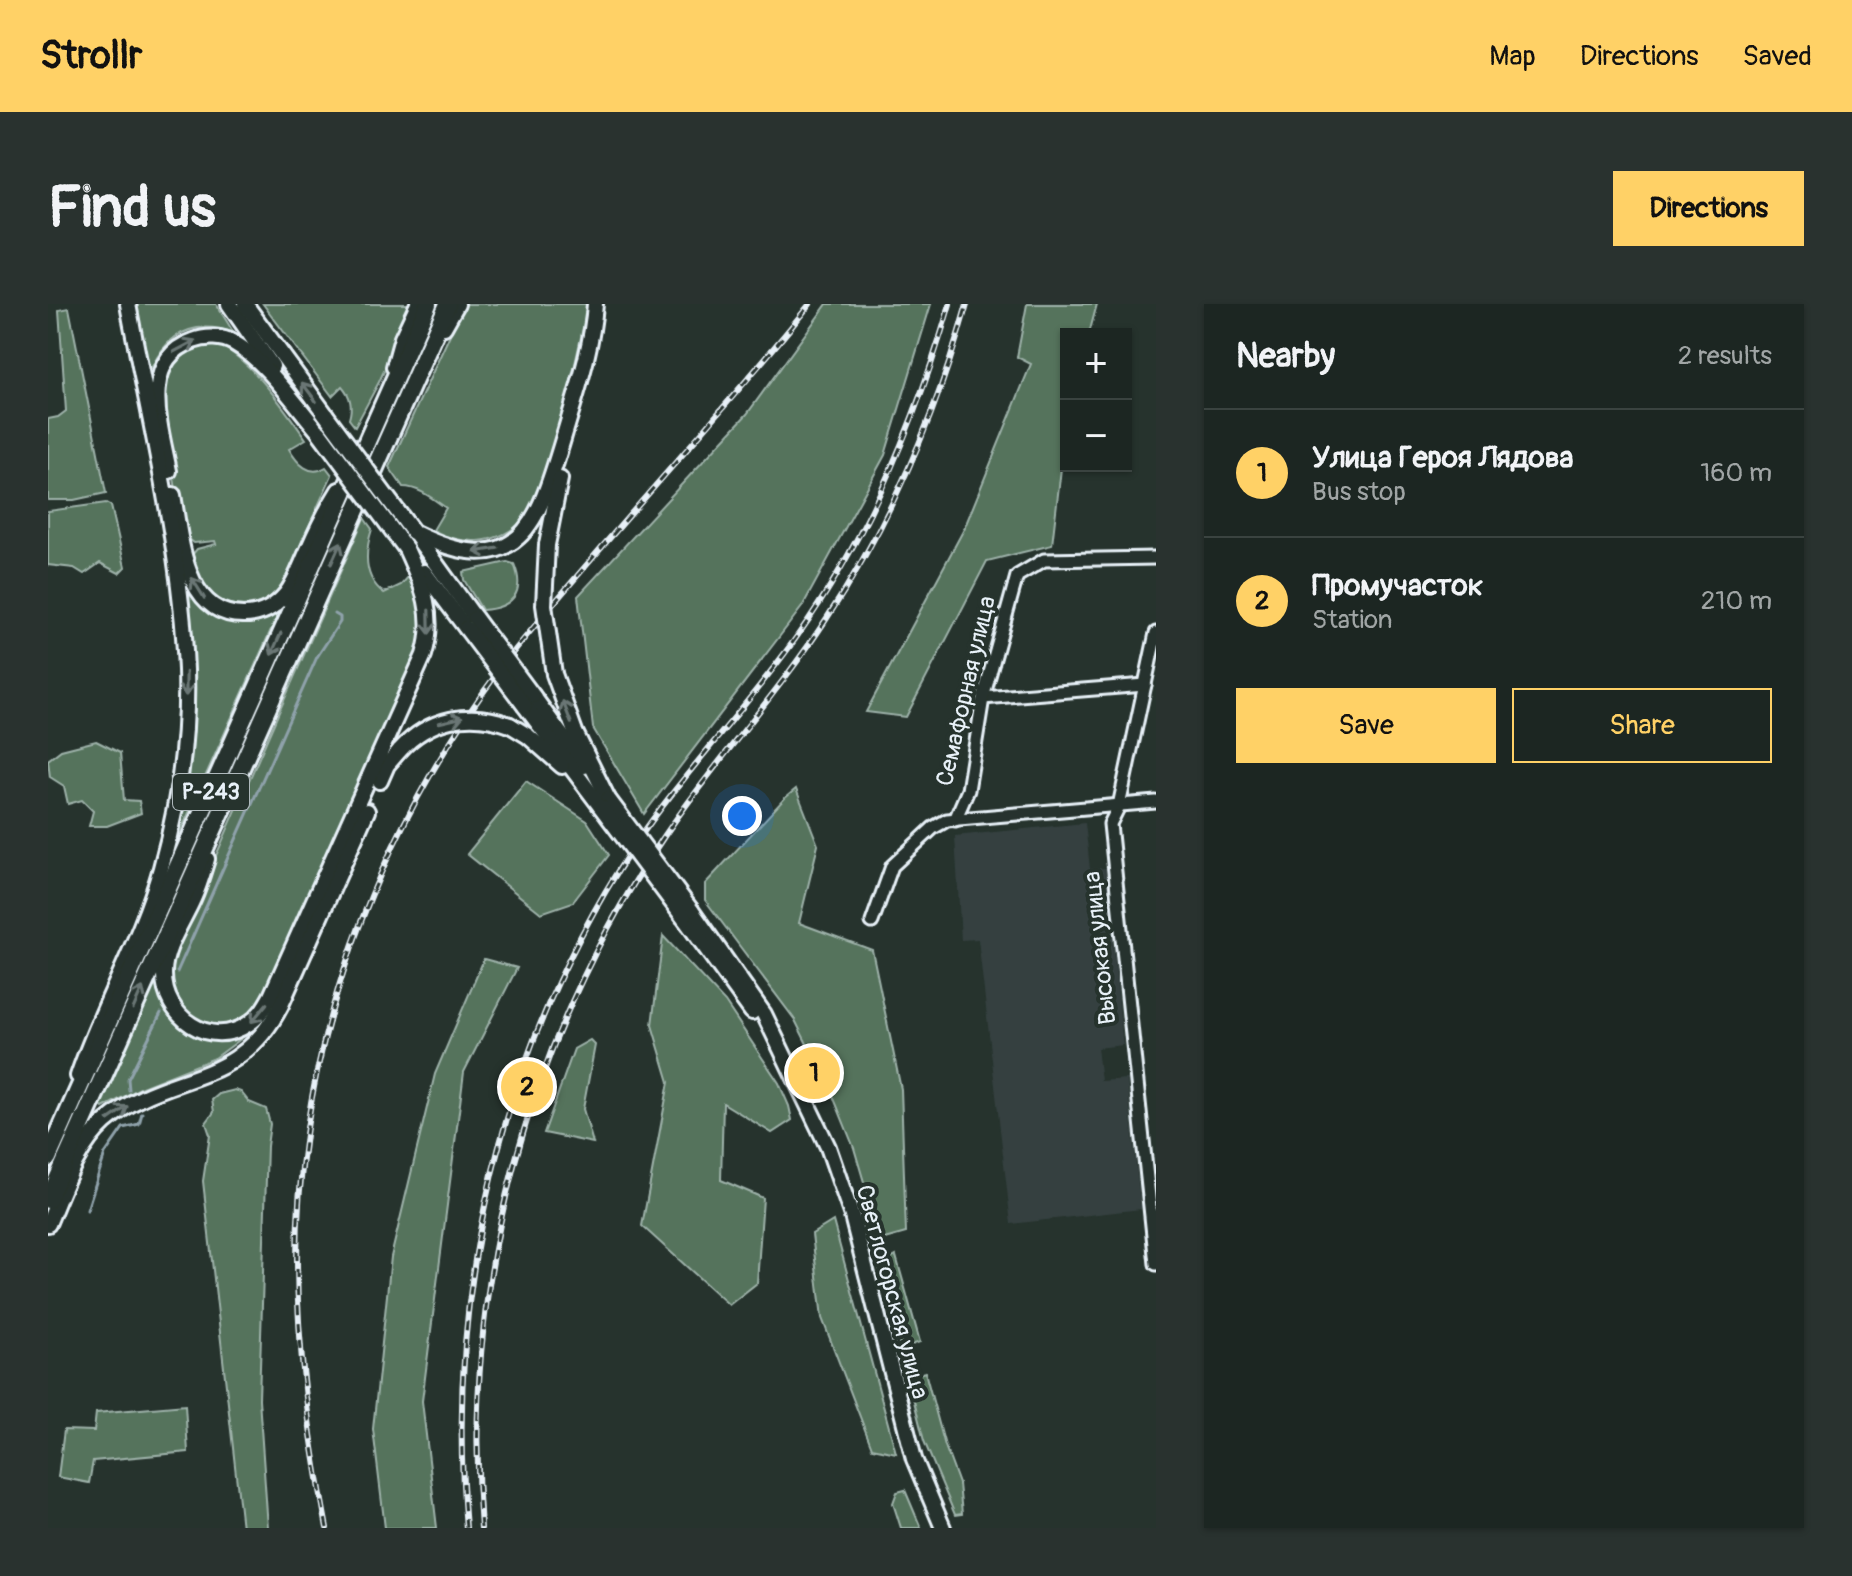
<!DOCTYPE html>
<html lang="en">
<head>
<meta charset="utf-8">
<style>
	:root { --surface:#1c2622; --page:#29322f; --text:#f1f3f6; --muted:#a0a5a5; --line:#3a4340; --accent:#ffd166 }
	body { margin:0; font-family:Pangolin,sans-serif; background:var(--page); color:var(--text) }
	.controls { position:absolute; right:24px; top:24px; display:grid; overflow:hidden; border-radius:0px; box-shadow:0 2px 6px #0004 }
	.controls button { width:72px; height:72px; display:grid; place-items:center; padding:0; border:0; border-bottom:2px solid var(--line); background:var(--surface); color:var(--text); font:40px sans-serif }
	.you { position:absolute; left:694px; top:512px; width:28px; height:28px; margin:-20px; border:6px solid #fff; border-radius:50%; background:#1a73e8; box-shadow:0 0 0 12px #1a73e833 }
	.badge { display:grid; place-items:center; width:52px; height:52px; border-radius:50%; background:var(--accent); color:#111; font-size:26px; font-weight:700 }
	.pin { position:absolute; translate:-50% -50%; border:4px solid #fff; box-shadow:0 2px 8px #0006 }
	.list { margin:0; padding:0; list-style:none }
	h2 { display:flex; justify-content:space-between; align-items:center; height:104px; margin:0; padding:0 32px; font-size:34px }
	h2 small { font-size:26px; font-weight:400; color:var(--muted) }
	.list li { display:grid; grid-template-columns:52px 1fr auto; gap:24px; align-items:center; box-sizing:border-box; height:128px; padding:0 32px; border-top:2px solid var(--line) }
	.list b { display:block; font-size:30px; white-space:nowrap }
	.list p { margin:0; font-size:26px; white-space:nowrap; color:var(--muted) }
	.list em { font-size:26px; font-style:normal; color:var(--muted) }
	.actions { display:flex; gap:16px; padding:24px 32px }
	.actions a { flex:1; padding:18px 0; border:2px solid var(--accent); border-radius:0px; text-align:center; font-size:28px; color:var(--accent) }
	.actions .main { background:var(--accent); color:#111 }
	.map { position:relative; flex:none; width:1108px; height:1224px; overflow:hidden; border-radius:0px }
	header { display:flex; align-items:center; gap:48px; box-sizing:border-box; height:112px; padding:0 40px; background:var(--accent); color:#111 }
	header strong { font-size:38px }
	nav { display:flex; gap:44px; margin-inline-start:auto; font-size:28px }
	.intro { display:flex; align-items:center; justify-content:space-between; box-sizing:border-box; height:192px; padding:0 48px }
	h1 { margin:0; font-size:56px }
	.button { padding:20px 36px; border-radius:0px; background:var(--accent); color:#111; font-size:28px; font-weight:700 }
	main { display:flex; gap:48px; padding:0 48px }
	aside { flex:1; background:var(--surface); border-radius:0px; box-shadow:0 2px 6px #0004 }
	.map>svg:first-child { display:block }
	.built { fill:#354141 }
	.green { fill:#55735c; stroke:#9eb2aa; stroke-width:2 }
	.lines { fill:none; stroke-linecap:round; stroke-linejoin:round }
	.stream { stroke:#8fa2ab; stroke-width:3 }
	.minor-casing { stroke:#e8f1f8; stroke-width:17 }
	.major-casing { stroke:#e8f1f8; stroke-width:20 }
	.highway-casing { stroke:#e8f1f8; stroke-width:22 }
	.minor { stroke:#26332d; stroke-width:11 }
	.major { stroke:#26332d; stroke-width:14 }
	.highway { stroke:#26332d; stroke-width:16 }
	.rail-casing { stroke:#e8f1f8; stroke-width:6 }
	.rail { stroke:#26332d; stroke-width:3; stroke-dasharray:9; stroke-linecap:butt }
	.major-bridge-casing { stroke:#e8f1f8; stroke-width:20; stroke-linecap:butt }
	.major-bridge { stroke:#26332d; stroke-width:14 }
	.oneway { stroke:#6a7674 }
	.labels { text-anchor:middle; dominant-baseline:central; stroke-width:8; stroke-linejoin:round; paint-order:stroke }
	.shield { fill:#26332d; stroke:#aeb8bb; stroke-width:2 }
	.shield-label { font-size:22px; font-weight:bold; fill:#e8f1f8 }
	.street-label { font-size:24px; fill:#e8f1f8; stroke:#26332d }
</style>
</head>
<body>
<header>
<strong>Strollr</strong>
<nav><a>Map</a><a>Directions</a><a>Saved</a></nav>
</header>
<div class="intro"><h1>Find us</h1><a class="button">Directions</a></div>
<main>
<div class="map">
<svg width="1108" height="1224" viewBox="0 0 1108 1224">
	<rect width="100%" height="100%" fill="#26332d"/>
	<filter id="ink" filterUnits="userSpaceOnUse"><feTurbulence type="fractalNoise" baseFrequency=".0125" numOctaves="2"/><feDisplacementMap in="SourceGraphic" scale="16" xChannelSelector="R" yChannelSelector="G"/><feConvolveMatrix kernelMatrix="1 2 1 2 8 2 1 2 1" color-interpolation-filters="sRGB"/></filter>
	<g filter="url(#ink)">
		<path class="built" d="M1037,519L1042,565L1058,564L1075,741L1049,744L1053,777L1079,775L1093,905L963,920L930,635L913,636L907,532Z"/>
		<g class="green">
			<path d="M86,0H168L186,29C149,16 121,27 104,63L100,64L97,61Z"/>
			<path d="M215,0H366L331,78L307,123L301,115C305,102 303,92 294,82L284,92Z"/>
			<path d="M416,0H540C530,46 502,192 471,220C446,242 412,241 385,226L398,204C385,195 371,183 355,183L341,163Z"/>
			<path d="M779,0H883L837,151L754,303L596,510L545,424L530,292L699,110Z"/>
			<path d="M979,0H1049L1041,30H1018V122L1004,241L939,257L858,413L818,408L916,225L983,60L969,53Z"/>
			<path d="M21,4L58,189L26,196H0V115L10,113L18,107L11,6Z"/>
			<path d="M162,36C200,51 234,101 258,135L241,145C249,159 262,174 278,163L284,171L238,273C235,278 232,284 227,289C205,311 166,303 150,277C146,270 145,260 143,252L149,245L168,240L167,237L146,239L136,231L113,100L120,58Z"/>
			<path d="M58,199L63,202L77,263L71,269L52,259L36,270L26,264L0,261V207Z"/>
			<path d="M316,214L324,225C317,247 314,273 336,289L353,281L362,271L374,302L376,334L213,702C207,707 200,715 193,718C144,740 118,696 124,652Z"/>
			<path d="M459,258L466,260C478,289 464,304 434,306L416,276L415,268Z"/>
			<path d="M136,276C161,327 190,310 235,299L114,569L133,486Z"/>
			<path d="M48,437L72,449L76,496L91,497L93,509L59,522H41L45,507L34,496L20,500L16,482L2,473L0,456L13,446Z"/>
			<path d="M478,477L539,517L561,551L525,598L493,609L419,550Z"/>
			<path d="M748,485L770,541L751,619L824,646L853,785L858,929L833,936L806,844L785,792L747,716L657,596V580L737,494Z"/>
			<path d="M615,632L677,698L731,779L741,802L744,816L724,829L675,799L673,876L715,894L709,979L681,1001L594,922L621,778L604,721Z"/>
			<path d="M436,655L469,664L416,768L374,1097L389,1224H337L325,1125L343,953L387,770Z"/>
			<path d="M108,676C113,704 131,736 165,735C176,734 190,729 202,726L201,729L167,754L94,783L55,804L52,801V796Z"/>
			<path d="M542,736L547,741L535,805L545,839L496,829L526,745Z"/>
			<path d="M187,786L193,788L201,798L218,805L222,820L219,842L211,1095L220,1224H194L155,877L162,831L158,819L166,808L164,796L171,790Z"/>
			<path d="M785,917L848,1149L824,1144L774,1014L764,930Z"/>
			<path d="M848,952L872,1038L853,1045L831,962Z"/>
			<path d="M877,1068L897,1142L911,1180L914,1210L907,1211L876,1137L860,1073Z"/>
			<path d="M137,1101L140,1148L45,1157L41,1179L10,1173L16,1126L46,1127L48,1109Z"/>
			<path d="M857,1186L873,1224H853L845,1199L849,1188Z"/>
		</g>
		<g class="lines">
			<g class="stream">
				<path d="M129,668L269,353L292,318V313L287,310"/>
				<path d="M81,786L80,775L113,709"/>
				<path d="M39,906L57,850L75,824L91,820L94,809"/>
			</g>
			<defs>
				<g id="minor">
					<path d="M1108,329L1071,502L1062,520L1108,960"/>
					<path d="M935,394L1097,381"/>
					<path d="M907,516L920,486L935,394L969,272L996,256L1108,254"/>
					<path d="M824,618L844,562L885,524L899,516L1108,498"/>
				</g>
				<g id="major">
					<path d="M181,0L224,62"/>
					<path d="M197,0L278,111"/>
					<path d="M396,23L409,0"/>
					<path d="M346,63L354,34L370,0"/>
					<path d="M121,167C113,125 90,56 145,37C158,32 174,32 186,39C218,57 247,100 271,128"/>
					<path d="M125,191C133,234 136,312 196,311C213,311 227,303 238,290C248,277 253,261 260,246C269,225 279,205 291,186"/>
					<path d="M365,228C475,283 491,215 518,125C530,84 544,43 547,0"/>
					<path d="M368,232L427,314"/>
					<path d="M499,241L512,175"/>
					<path d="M376,268L418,324"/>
					<path d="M506,370L527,428L560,495"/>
					<path d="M485,392L536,462"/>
					<path d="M477,402L553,503"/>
					<path d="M462,421L480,432L514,462"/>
					<path d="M332,477L339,461L352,446"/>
					<path d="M159,555C155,568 151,582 145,595C135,618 116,644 116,669C115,713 162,746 200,720C211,713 217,703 223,692L376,351C388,311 375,282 358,245"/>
					<path d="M643,606L716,710L780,843L804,912L866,1155L895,1224"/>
					<path d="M636,614L704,708"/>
					<path d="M30,772C54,701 93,636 113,564C131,499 140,432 138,366C133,243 102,120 80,0"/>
					<path d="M0,920C15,885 28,844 57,818C119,764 189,788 233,701L319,507"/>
				</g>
				<g id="highway">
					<path d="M0,854L380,0"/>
					<path d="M0,896L400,0"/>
				</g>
			</defs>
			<use href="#minor" class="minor-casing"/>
			<use href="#major" class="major-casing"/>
			<use href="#highway" class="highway-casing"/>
			<use href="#minor" class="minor"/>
			<use href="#major" class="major"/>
			<use href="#highway" class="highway"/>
			<defs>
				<g id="rail">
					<path d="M279,1224C262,1135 249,1046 249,955C250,741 327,530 456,360C487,320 521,282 554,243C624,162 695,83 762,0"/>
					<path d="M418,1224C397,987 453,744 584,545C634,470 698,405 750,331C821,231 868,117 902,0"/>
					<path d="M433,1224C413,980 479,734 617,531C668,456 730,390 779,314C843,217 888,111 919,0"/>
				</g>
			</defs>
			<use href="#rail" class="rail-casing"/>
			<use href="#rail" class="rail"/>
			<defs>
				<g id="major-bridge">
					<path d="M278,111L365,228"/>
					<path d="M271,128L358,245"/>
					<path d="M499,241L496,301L506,370"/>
					<path d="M427,314L485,392"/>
					<path d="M418,324L477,402"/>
					<path d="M352,446C381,414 422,406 462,421"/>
					<path d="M560,495L643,606"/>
					<path d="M553,503L636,614"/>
				</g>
			</defs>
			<use href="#major-bridge" class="major-bridge-casing"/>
			<use href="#major-bridge" class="major-bridge"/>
		</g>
		<defs><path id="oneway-shaft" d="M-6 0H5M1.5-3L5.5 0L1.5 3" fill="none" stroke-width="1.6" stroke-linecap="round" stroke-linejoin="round" transform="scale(2)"/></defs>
		<g class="oneway">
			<use href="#oneway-shaft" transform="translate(137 42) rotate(-28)"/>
			<use href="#oneway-shaft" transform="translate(261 88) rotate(-127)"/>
			<use href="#oneway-shaft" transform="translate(438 246) rotate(171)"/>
			<use href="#oneway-shaft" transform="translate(288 249) rotate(-66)"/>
			<use href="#oneway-shaft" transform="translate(150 284) rotate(-122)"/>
			<use href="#oneway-shaft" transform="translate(381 318) rotate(89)"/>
			<use href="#oneway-shaft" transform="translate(228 340) rotate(114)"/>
			<use href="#oneway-shaft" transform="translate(138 380) rotate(91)"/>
			<use href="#oneway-shaft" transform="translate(519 408) rotate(-111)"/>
			<use href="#oneway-shaft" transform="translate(403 416) rotate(-13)"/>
			<use href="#oneway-shaft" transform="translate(90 694) rotate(-66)"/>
			<use href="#oneway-shaft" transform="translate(211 709) rotate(130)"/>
			<use href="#oneway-shaft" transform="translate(70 809) rotate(-35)"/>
		</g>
	</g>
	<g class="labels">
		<rect class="shield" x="125" y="470" width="76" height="36" rx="6"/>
		<g class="shield-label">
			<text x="163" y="488">Р-243</text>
		</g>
		<g class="street-label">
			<text transform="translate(918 387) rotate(-77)">Семафорная улица</text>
			<text transform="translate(1052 644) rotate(-96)">Высокая улица</text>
			<text transform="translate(844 988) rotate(75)">Светлогорская улица</text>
		</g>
	</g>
</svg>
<div class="controls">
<button>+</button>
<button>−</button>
</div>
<div class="you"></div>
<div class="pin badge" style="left:766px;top:769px">1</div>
<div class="pin badge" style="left:479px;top:783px">2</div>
</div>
<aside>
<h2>Nearby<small>2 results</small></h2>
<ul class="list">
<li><span class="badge">1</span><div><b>Улица Героя Лядова</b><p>Bus stop</p></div><em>160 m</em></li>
<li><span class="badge">2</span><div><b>Промучасток</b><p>Station</p></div><em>210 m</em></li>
</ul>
<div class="actions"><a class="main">Save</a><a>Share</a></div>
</aside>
</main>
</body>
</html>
